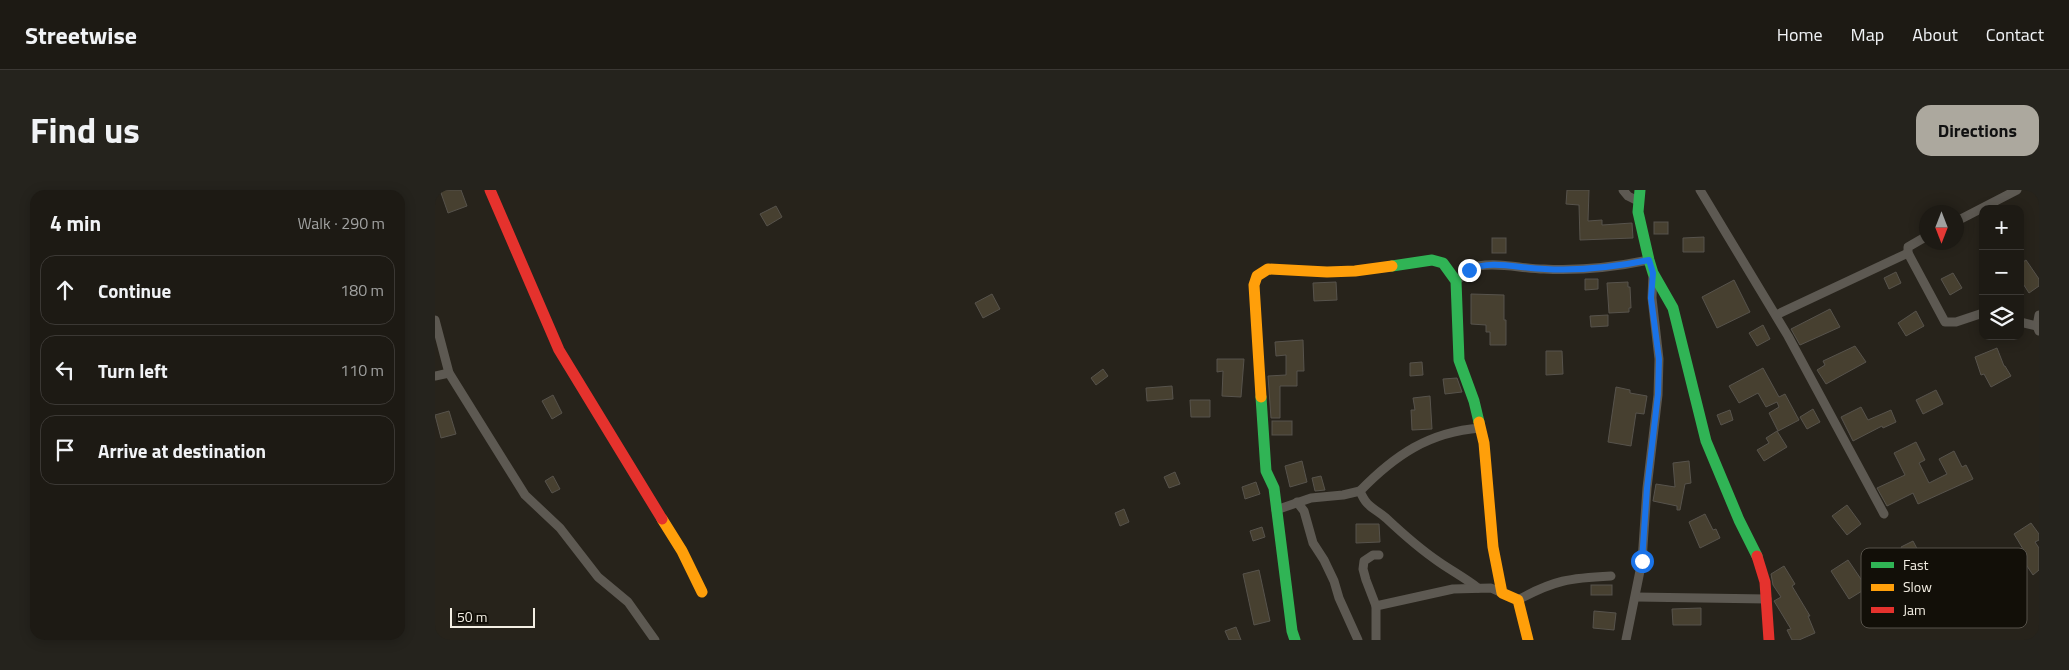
<!DOCTYPE html>
<html lang="en">
<head>
<meta charset="utf-8">
<style>
	:root { --surface:#1d1a14; --page:#25231d; --text:#f1f3f6; --muted:#a0a1a0; --line:#3b3834; --accent:#aca89e }
	body { margin:0; font-family:"Titillium Web",sans-serif; background:var(--page); color:var(--text) }
	.controls { position:absolute; right:15px; top:15px; display:grid; overflow:hidden; border-radius:10px; box-shadow:0 2px 12px #0003 }
	.controls button { width:45px; height:45px; display:grid; place-items:center; padding:0; border:0; border-bottom:1px solid var(--line); background:var(--surface); color:var(--text); font:25px sans-serif }
	.compass { position:absolute; left:1484px; top:15px; width:45px; height:45px; border-radius:50%; background:var(--surface); box-shadow:0 2px 12px #0003; rotate:180deg }
	.scale { position:absolute; left:15px; bottom:12px; width:85px; box-sizing:border-box; padding-left:5px; border:2px solid #f4efe4; border-top:0; font-size:14px; line-height:18px; white-space:nowrap; color:#f4efe4; -webkit-text-stroke:4px #120f08; paint-order:stroke }
	.stop { position:absolute; width:15px; height:15px; margin:-11px; border:4px solid #1a73e8; border-radius:50%; background:#fff }
	.stop.end { background:#1a73e8; border-color:#fff; box-shadow:0 1px 5px #0008 }
	.list { margin:0; padding:0; list-style:none }
	h2 { display:flex; justify-content:space-between; align-items:center; height:65px; margin:0; padding:0 20px; font-size:21px }
	h2 small { font-size:16px; font-weight:400; color:var(--muted) }
	.list li { display:grid; grid-template-columns:32px 1fr auto; gap:15px; align-items:center; box-sizing:border-box; height:70px; margin:0 10px 10px; padding:0 10px; border:1px solid var(--line); border-radius:15px }
	.list b { display:block; font-size:19px; white-space:nowrap }
	.list em { font-size:16px; font-style:normal; color:var(--muted) }
	.icon { flex:none; width:28px; height:28px; fill:none; stroke:currentColor; stroke-width:2; stroke-linecap:round; stroke-linejoin:round }
	.map { position:relative; flex:none; width:1604px; height:450px; overflow:hidden; border-radius:15px }
	header { display:flex; align-items:center; gap:30px; box-sizing:border-box; height:70px; padding:0 25px; background:var(--surface); border-bottom:1px solid var(--line) }
	header strong { font-size:24px }
	nav { display:flex; gap:28px; margin-inline-start:auto; font-size:18px }
	.intro { display:flex; align-items:center; justify-content:space-between; box-sizing:border-box; height:120px; padding:0 30px }
	h1 { margin:0; font-size:35px }
	.button { padding:12px 22px; border-radius:15px; background:var(--accent); color:#111; font-size:18px; font-weight:700 }
	main { display:flex; gap:30px; padding:0 30px }
	aside { flex:1; background:var(--surface); border-radius:15px; box-shadow:0 2px 12px #0003 }
	.map>svg:first-child { display:block }
	.building { fill:#474030; stroke:#57534c }
	.lines { fill:none; stroke-linecap:round; stroke-linejoin:round }
	.street { stroke:#5d5952; stroke-width:9 }
	.fast { stroke:#30b455; stroke-width:11 }
	.slow { stroke:#ff9f0a; stroke-width:11 }
	.jam { stroke:#e5322d; stroke-width:11 }
	.route { stroke:#1a73e8; stroke-width:6 }
	.key { fill:#120f08; stroke:#56524a; stroke-width:1 }
	.key-label { font-size:14px; fill:#f4efe4 }
</style>
</head>
<body>
<header>
<strong>Streetwise</strong>
<nav><a>Home</a><a>Map</a><a>About</a><a>Contact</a></nav>
</header>
<div class="intro"><h1>Find us</h1><a class="button">Directions</a></div>
<main>
<aside>
<h2>4 min<small>Walk · 290 m</small></h2>
<ul class="list">
<li><svg class="icon" aria-label="ahead" viewBox="0 0 24 24"><path d="M12 20V5M6 11l6-6 6 6"/></svg><div><b>Continue</b></div><em>180 m</em></li>
<li><svg class="icon" aria-label="left" viewBox="0 0 24 24"><path d="M17 20v-9H6M10 6l-5 5 5 5"/></svg><div><b>Turn left</b></div><em>110 m</em></li>
<li><svg class="icon" aria-label="arrive" viewBox="0 0 24 24"><path d="M6 21V4h12l-3 4 3 4H6"/></svg><div><b>Arrive at destination</b></div></li>
</ul>
</aside>
<div class="map">
<svg width="1604" height="450" viewBox="0 0 1604 450">
	<rect width="100%" height="100%" fill="#27231b"/>
	<g class="building">
		<path d="M5,0H26L32,16L13,23Z"/>
		<path d="M1132,0H1154L1153,31L1167,30V35L1197,33L1198,48L1145,50L1144,15L1131,14Z"/>
		<path d="M341,16L347,27L332,36L325,24Z"/>
		<rect x="1219" y="32" width="14" height="12"/>
		<path d="M1269,47V62H1248V48Z"/>
		<rect x="1057" y="48" width="14" height="15"/>
		<path d="M1591,70L1604,89V96L1594,103L1585,89V74Z"/>
		<path d="M1461,82L1466,93L1454,99L1449,88Z"/>
		<path d="M1518,83L1527,98L1515,105L1506,89Z"/>
		<path d="M1150,89H1163V99L1150,100Z"/>
		<path d="M1299,90L1315,122L1282,138L1267,107Z"/>
		<path d="M901,92L902,110L879,111L878,93Z"/>
		<path d="M1193,92V97H1195L1196,118H1194V122L1174,123L1172,93Z"/>
		<path d="M557,104L565,119L548,128L540,113Z"/>
		<path d="M1036,104L1069,105V130H1071V155H1055V142H1051V135L1036,134Z"/>
		<path d="M1395,119L1405,137L1365,155L1356,139Z"/>
		<path d="M1481,121L1489,136L1471,146L1463,133Z"/>
		<path d="M1173,125V136L1156,137L1155,126Z"/>
		<path d="M1328,135L1335,149L1322,156L1314,143Z"/>
		<path d="M868,150L869,181H862V196H845V228H836L833,186L851,185V165L841,166L840,152Z"/>
		<path d="M1420,156L1431,172L1391,194L1382,180L1390,175L1388,171Z"/>
		<path d="M1562,158L1569,176H1570L1576,186L1556,197L1549,184L1546,185L1540,167Z"/>
		<path d="M1111,161H1127L1128,184L1111,185Z"/>
		<path d="M782,169H809L806,207L787,206L788,181L782,182Z"/>
		<path d="M987,172L988,185L975,186V173Z"/>
		<path d="M1328,178L1344,207L1350,204L1364,230L1343,241L1334,223L1344,217L1342,212L1331,217L1323,203L1304,213L1294,196Z"/>
		<path d="M668,179L673,186L661,195L656,188Z"/>
		<path d="M1022,188L1027,202L1010,204L1008,189Z"/>
		<path d="M737,196L738,209L712,211L711,198Z"/>
		<path d="M1181,197L1195,200V203L1212,206L1209,224L1201,223L1196,256L1173,252Z"/>
		<path d="M1501,200L1508,214L1488,224L1481,210Z"/>
		<path d="M118,205L127,223L117,229L107,211Z"/>
		<path d="M995,206L997,239L977,240L976,220H980L978,208Z"/>
		<path d="M755,210H775V227H756Z"/>
		<path d="M1426,217L1433,230L1456,220L1461,232L1448,238L1447,236L1418,251L1406,227Z"/>
		<path d="M1378,219L1385,232L1372,239L1365,227Z"/>
		<path d="M1295,220L1298,230L1286,235L1282,225Z"/>
		<path d="M14,221L21,244L6,248L0,225Z"/>
		<rect x="837" y="231" width="20" height="14"/>
		<path d="M1342,241L1352,257L1329,271L1322,260L1334,253L1331,248Z"/>
		<path d="M1481,252L1490,270L1484,273L1494,293L1512,284L1504,269L1519,261L1527,277L1531,275L1538,289L1483,314L1478,303L1452,316L1442,298L1470,285L1459,263Z"/>
		<path d="M867,271L872,292L855,297L850,276Z"/>
		<path d="M1254,271L1256,293L1250,294L1245,320H1242V316L1218,311L1221,294L1240,297L1238,273Z"/>
		<path d="M740,282L745,294L734,298L729,287Z"/>
		<path d="M118,286L125,299L117,303L110,291Z"/>
		<path d="M886,286L890,300L880,301L877,288Z"/>
		<path d="M821,292L825,304L810,309L807,297Z"/>
		<path d="M1412,315L1426,334L1412,345L1397,326Z"/>
		<path d="M689,319L694,332L685,336L680,323Z"/>
		<path d="M1270,324L1278,340L1281,339L1285,348L1265,358L1254,332Z"/>
		<path d="M1596,333L1604,344V350L1600,352L1604,358V380L1598,385L1586,367L1591,364L1579,344Z"/>
		<path d="M921,334H944L945,352L921,353Z"/>
		<path d="M827,337L830,347L818,351L815,341Z"/>
		<path d="M1478,351L1487,368L1475,374L1466,357Z"/>
		<path d="M1413,370L1432,398L1414,409L1396,381Z"/>
		<path d="M1349,376L1360,394L1357,396L1375,426H1373L1380,443L1364,450H1357L1352,440L1356,439L1339,411L1346,407L1338,395L1336,384Z"/>
		<path d="M824,380L835,431L819,435L808,384Z"/>
		<rect x="1156" y="395" width="21" height="10"/>
		<path d="M1266,418V435H1238L1237,419Z"/>
		<path d="M1159,421L1181,423L1179,440L1158,438Z"/>
		<path d="M801,437L806,450H794L790,441Z"/>
	</g>
	<g class="lines">
		<g class="street">
			<path d="M1188,0L1193,6L1203,11"/>
			<path d="M1265,0L1353,146L1449,324"/>
			<path d="M1522,31L1582,0"/>
			<path d="M1492,46L1473,57V63L1510,132H1521L1548,123"/>
			<path d="M1021,91C1028,86 1035,77 1043,76C1065,72 1088,79 1109,79C1144,81 1180,77 1214,70"/>
			<path d="M1341,125L1473,63"/>
			<path d="M1604,125L1602,136L1604,141"/>
			<path d="M0,130L14,183L90,305L125,338L163,387L193,412L220,450"/>
			<path d="M1585,132L1602,136"/>
			<path d="M0,186L14,183"/>
			<path d="M862,312L869,321L878,353L889,370L899,391L904,408L923,450"/>
			<path d="M841,320L876,308L908,305L925,301"/>
			<path d="M1043,398C1030,388 1017,381 1004,372C985,359 968,344 951,328C938,317 932,318 925,301C960,265 994,242 1045,238"/>
			<path d="M1201,407L1332,409"/>
			<path d="M1083,410C1119,390 1135,388 1176,386"/>
			<path d="M941,416L931,390L928,379L929,371L938,365H944"/>
			<path d="M941,450V416L1018,399L1056,398L1067,403"/>
			<path d="M1191,450L1207,371L1212,298L1223,205L1224,169L1217,108L1218,83"/>
		</g>
		<g class="fast">
			<path d="M1205,0L1203,22L1214,70L1218,83L1238,118L1271,251L1304,330L1322,366"/>
			<path d="M957,76L997,70L1008,73L1021,91L1024,170L1039,211L1044,232"/>
			<path d="M826,207L831,281L839,298L857,441L860,450"/>
		</g>
		<g class="slow">
			<path d="M826,207L819,95L822,86L833,79L892,82L920,81L957,76"/>
			<path d="M1044,232L1049,253L1058,357L1067,403L1083,410L1093,450"/>
			<path d="M227,329L247,361L267,402"/>
		</g>
		<g class="jam">
			<path d="M55,0L124,160L227,329"/>
			<path d="M1322,366L1330,392L1334,450"/>
		</g>
	</g>
	<g class="lines">
		<path class="route" d="M1034,80C1056,69 1086,79 1110,79C1144,81 1180,77 1214,70L1218,83L1216,108L1224,169L1223,204L1212,298L1207,371"/>
	</g>
	<rect x="1426" y="358" width="166" height="80" rx="8" class="key"/>
	<rect x="1436" y="372" width="23" height="6" fill="#30b455"/>
	<rect x="1436" y="394" width="23" height="7" fill="#ff9f0a"/>
	<rect x="1436" y="417" width="23" height="6" fill="#e5322d"/>
	<g class="key-label">
		<text x="1468" y="380">Fast</text>
		<text x="1468" y="402">Slow</text>
		<text x="1468" y="425">Jam</text>
	</g>
</svg>
<div class="controls">
<button>+</button>
<button>−</button>
<button><svg class="icon" aria-label="layers" viewBox="0 0 24 24"><path d="M12 4l9 5-9 5-9-5zM3 14l9 5 9-5"/></svg></button>
</div>
<svg class="compass" viewBox="-18 -18 36 36"><path d="M0-13l5 13h-10z" fill="#e53935"/><path d="M0 13l5-13h-10z" fill="#a0a1a0"/></svg>
<div class="scale">50 m</div>
<div class="stop" style="left:1207px;top:371px"></div>
<div class="stop end" style="left:1034px;top:80px"></div>
</div>
</main>
</body>
</html>
